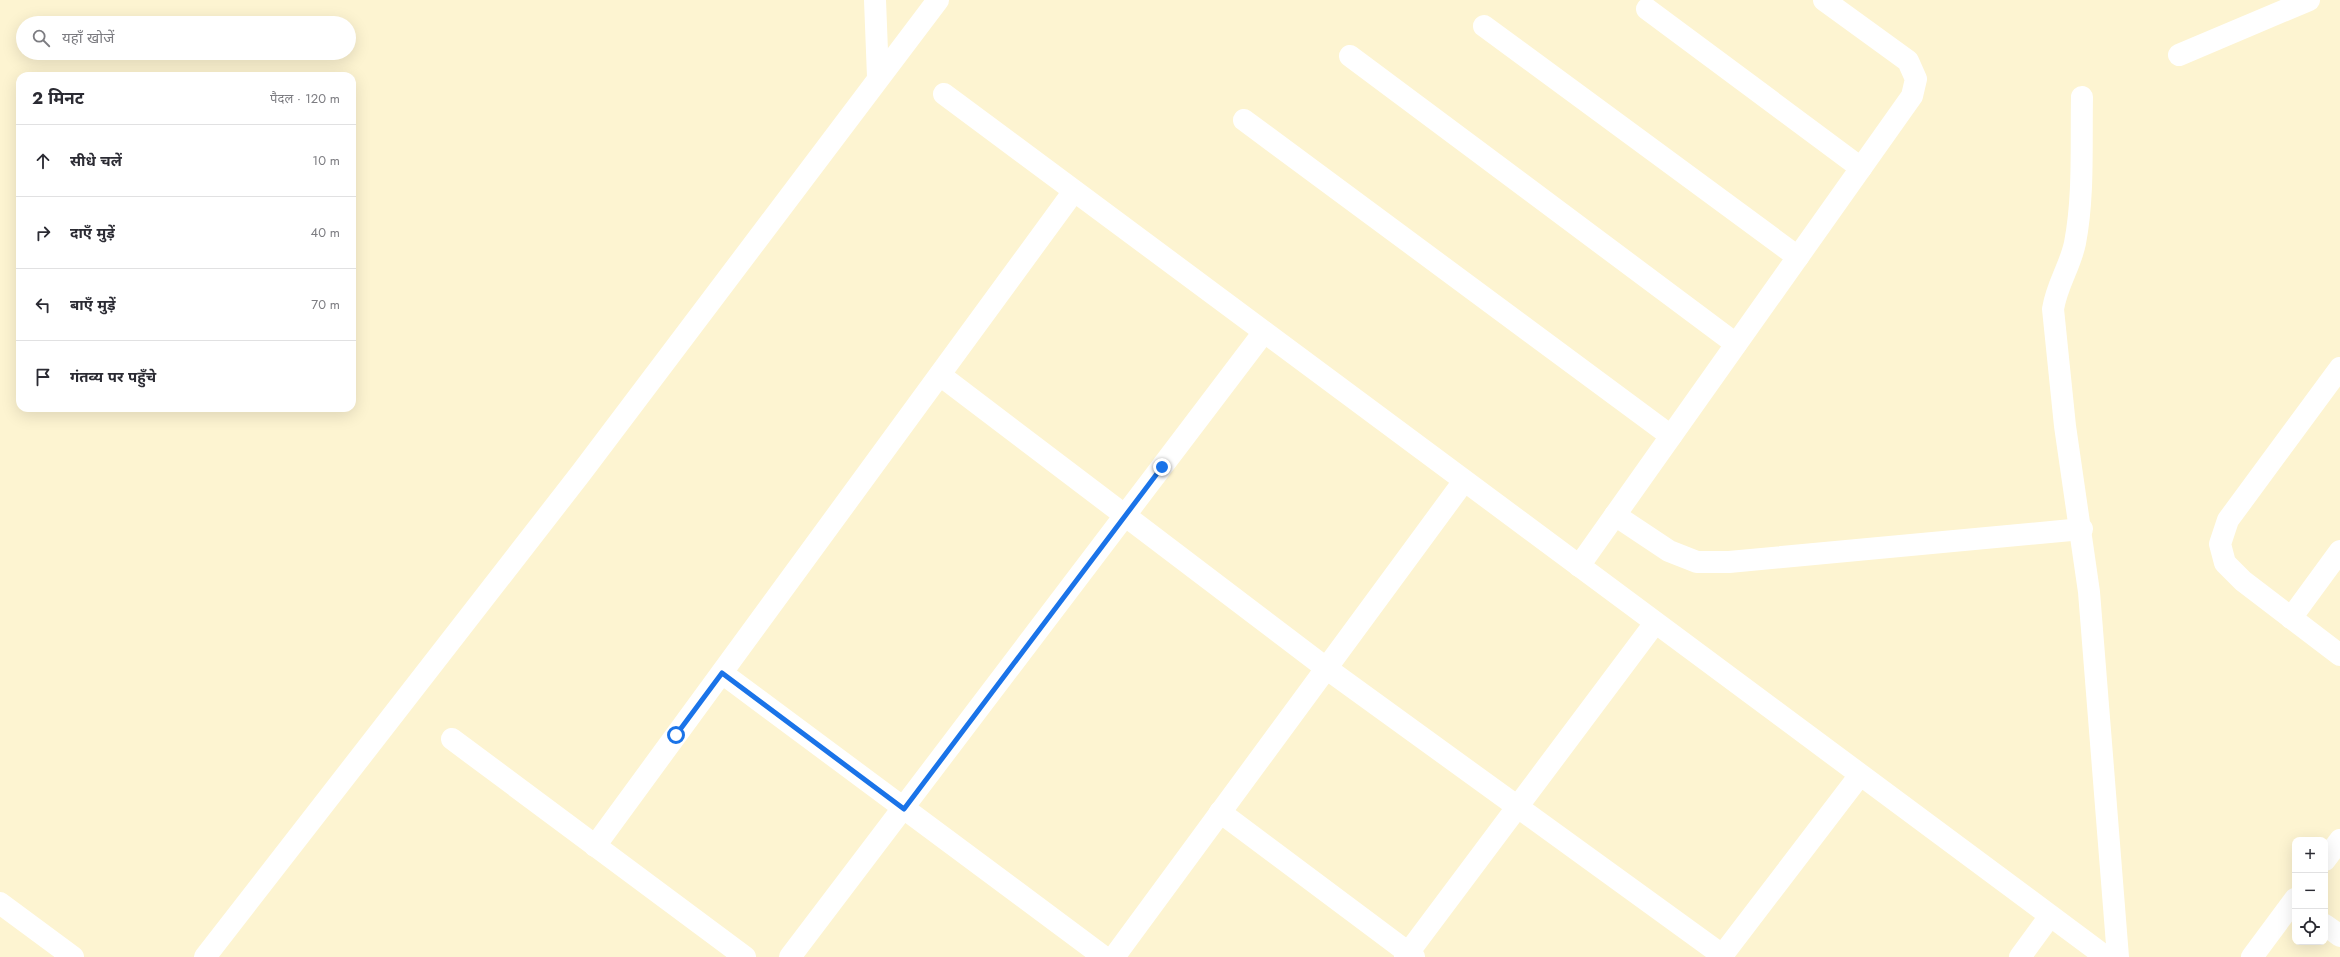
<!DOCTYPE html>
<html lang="hi">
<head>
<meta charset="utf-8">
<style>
	:root { --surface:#fff; --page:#f2f2f3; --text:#2b2b33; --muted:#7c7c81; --line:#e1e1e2 }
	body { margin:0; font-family:Jost,"Noto Sans Devanagari",sans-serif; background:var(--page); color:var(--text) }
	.controls { position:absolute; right:12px; bottom:12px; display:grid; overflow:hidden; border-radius:8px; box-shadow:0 4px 16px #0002 }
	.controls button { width:36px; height:36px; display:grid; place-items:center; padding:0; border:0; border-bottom:1px solid var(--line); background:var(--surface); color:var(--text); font:20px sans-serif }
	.stop { position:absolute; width:12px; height:12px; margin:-9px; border:3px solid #1a73e8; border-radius:50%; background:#fff }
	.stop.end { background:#1a73e8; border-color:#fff; box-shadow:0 1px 4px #0008 }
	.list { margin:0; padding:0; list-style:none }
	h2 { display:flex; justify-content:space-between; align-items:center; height:52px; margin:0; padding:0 16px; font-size:17px }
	h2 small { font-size:13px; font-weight:400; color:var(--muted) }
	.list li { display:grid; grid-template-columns:26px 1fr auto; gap:12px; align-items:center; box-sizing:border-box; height:72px; padding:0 16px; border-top:1px solid var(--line) }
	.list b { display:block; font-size:15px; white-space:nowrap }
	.list em { font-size:13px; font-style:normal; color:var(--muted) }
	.icon { flex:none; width:22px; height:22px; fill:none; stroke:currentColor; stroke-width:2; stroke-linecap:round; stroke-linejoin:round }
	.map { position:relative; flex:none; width:2340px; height:957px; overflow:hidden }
	.search { position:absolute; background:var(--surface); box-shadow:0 4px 16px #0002; left:16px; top:16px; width:340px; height:44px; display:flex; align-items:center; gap:10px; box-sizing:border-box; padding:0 14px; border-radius:22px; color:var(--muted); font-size:15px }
	.panel { position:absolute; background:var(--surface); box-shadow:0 4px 16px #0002; left:16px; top:72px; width:340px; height:340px; border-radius:12px }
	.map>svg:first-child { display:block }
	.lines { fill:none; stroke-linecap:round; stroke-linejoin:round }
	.minor { stroke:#fff; stroke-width:22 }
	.route { stroke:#1a73e8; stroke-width:5 }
</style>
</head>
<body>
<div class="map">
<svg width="2340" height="957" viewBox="0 0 2340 957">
	<rect width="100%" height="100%" fill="#fdf4d1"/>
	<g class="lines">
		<g class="minor">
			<path d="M875,0L878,77"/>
			<path d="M1647,9L1861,168"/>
			<path d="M1484,26L1798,257"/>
			<path d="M2179,55L2309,0"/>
			<path d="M1350,56L1736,344"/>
			<path d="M944,94L2106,957"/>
			<path d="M2082,97C2081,145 2084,196 2075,243C2070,267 2057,284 2053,309L2065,426L2089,592L2118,957"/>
			<path d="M1244,120L1671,436"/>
			<path d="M2340,368L2228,520L2220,544L2225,563L2243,581L2340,655"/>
			<path d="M940,375L1326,668L1722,955"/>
			<path d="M1615,515L1669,551L1697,562H1729L2082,529"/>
			<path d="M1579,566L1912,96L1916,79L1908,61L1824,0"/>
			<path d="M2291,618L2340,551"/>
			<path d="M722,673L1104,957"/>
			<path d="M452,739L745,957"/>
			<path d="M1220,812L1414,957"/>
			<path d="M595,846L1074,191"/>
			<path d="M2325,860L2340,840"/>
			<path d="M0,903L73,957"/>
			<path d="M2325,925L2340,936"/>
			<path d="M205,957L581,473L938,0"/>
			<path d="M790,957L1264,332"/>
			<path d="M1114,957L1464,481"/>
			<path d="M1405,957L1655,623"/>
			<path d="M1721,957L1860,775"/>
			<path d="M2020,957L2050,916"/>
			<path d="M2252,957L2295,899"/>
		</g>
	</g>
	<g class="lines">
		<path class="route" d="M676,735L722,673L904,809L1162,467"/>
	</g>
</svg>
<div class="controls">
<button>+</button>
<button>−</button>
<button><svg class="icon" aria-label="locate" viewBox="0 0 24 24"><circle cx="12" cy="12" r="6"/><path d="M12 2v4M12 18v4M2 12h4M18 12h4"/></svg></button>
</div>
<div class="stop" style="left:676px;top:735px"></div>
<div class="stop end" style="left:1162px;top:467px"></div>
<div class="search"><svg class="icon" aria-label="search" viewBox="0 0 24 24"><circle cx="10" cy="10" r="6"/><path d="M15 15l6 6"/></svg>यहाँ खोजें</div>
<section class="panel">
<h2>2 मिनट<small>पैदल · 120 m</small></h2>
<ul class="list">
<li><svg class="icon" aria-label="ahead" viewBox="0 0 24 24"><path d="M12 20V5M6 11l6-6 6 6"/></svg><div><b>सीधे चलें</b></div><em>10 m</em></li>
<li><svg class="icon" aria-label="right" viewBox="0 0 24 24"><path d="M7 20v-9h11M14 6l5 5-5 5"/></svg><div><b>दाएँ मुड़ें</b></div><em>40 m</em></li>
<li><svg class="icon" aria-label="left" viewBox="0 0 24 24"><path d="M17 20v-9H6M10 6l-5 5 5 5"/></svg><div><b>बाएँ मुड़ें</b></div><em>70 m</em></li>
<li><svg class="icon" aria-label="arrive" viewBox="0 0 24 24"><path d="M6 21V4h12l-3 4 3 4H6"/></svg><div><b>गंतव्य पर पहुँचे</b></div></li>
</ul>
</section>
</div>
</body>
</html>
